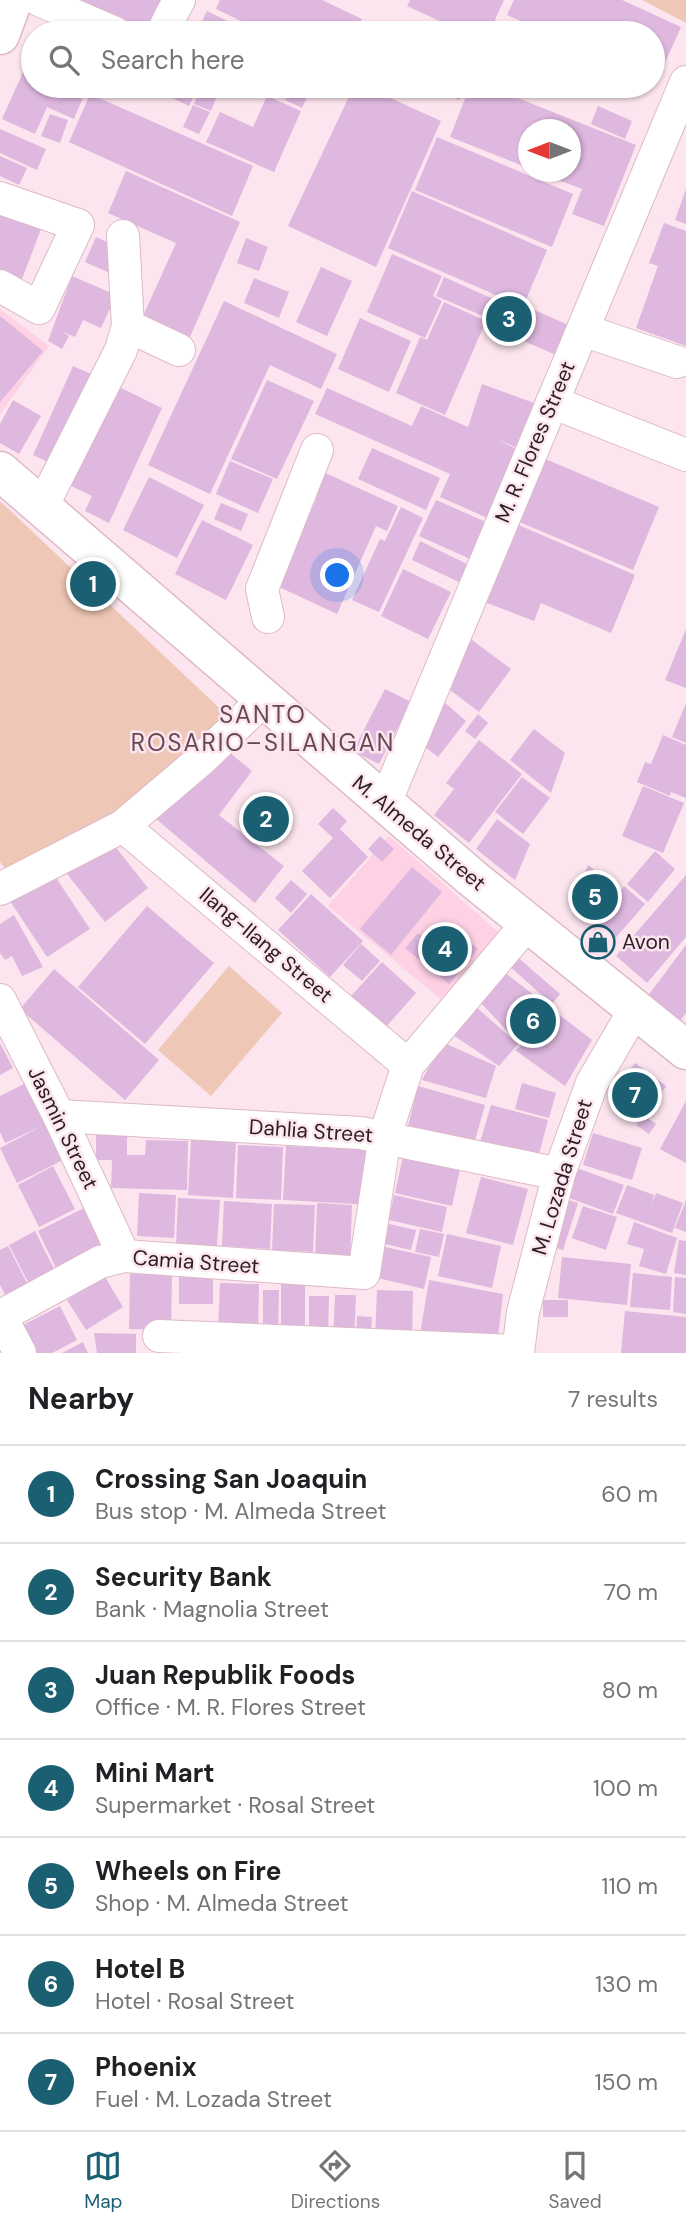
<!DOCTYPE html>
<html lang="en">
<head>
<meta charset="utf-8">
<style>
	:root { --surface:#fff; --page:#f6f6f6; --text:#202124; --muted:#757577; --line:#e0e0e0; --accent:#1b5f72 }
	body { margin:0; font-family:"DM Sans",sans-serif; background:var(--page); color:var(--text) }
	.compass { position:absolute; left:518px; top:119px; width:63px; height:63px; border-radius:50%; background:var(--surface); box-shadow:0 2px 5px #0004; rotate:270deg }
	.you { position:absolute; left:338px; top:576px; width:24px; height:24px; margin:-18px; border:5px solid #fff; border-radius:50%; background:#1a73e8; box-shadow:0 0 0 10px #1a73e833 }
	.badge { display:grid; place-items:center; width:46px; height:46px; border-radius:50%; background:var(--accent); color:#fff; font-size:23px; font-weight:700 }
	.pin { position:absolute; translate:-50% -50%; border:4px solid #fff; box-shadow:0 2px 7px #0006 }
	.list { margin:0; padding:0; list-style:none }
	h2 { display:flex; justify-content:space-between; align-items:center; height:91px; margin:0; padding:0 28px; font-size:30px }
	h2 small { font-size:23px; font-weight:400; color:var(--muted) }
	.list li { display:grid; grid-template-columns:46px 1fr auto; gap:21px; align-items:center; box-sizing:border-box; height:98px; padding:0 28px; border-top:2px solid var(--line) }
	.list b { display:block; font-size:26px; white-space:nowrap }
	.list p { margin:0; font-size:23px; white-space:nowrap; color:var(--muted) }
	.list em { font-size:23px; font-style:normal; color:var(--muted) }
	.icon { flex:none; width:38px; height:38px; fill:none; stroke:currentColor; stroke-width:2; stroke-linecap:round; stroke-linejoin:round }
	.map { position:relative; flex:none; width:686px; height:1353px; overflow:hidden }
	.search { position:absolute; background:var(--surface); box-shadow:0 2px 5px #0004; left:21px; right:21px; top:21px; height:77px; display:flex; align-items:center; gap:18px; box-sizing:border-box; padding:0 24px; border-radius:38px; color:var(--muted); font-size:26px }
	.sheet { height:777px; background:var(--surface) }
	nav { display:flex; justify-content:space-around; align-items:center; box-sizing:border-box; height:98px; border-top:2px solid var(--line); background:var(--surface); font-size:19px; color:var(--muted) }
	nav a { display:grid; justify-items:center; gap:4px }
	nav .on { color:var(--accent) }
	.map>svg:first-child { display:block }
	.built { fill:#fed1e4 }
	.green { fill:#efc7b6 }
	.building { fill:#deb8df }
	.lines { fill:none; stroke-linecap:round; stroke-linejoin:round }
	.minor-casing { stroke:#ddb9c8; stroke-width:34 }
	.major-casing { stroke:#ddb9c8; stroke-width:41 }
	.minor { stroke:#fff; stroke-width:32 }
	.major { stroke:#fff; stroke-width:38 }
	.labels { text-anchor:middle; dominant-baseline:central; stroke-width:5; stroke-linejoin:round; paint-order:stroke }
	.street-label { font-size:21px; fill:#2b1e24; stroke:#fce5ee }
	.poi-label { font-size:21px; fill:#2b1e24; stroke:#fce5ee; text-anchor:start }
	.quarter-label { font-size:24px; letter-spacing:2px; fill:#664855; stroke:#fce5ee }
</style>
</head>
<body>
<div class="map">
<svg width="686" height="1353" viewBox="0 0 686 1353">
	<rect width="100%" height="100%" fill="#fce5ee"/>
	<g class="built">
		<path d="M0,309L49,346L0,414Z"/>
		<path d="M389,836L505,938L449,1006L328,906Z"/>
	</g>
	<g class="green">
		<path d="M642,0H686V23L648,3Z"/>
		<path d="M0,501L231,719L134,802L6,869L0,862Z"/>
		<path d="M229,966L282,1013L211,1096L158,1050Z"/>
	</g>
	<g class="building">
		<path d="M76,0H167L151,33Z"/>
		<path d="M220,0H322L362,19L355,33H266L216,9Z"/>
		<path d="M410,0H504L489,33H455L457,29L407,6Z"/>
		<path d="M514,0H622L681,27L656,83L653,82V33H547L507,15Z"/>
		<path d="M207,11L244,29L242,33H196Z"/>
		<path d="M403,23L425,33H399Z"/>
		<path d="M28,61L33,64V86L87,88L74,119L47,107L35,134L2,119Z"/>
		<path d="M169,86H198L189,106L164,94Z"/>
		<path d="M201,86L218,93L211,111L194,104Z"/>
		<path d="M255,86H289L283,99Z"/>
		<path d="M292,86L309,93L302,108L285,100Z"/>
		<path d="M354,86H364L441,121L376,267L288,226Z"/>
		<path d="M428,86H465L459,100Z"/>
		<path d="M470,86H487L636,145L604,226L572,214L582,189L537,172H570V130H528V168L450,137Z"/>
		<path d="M90,94L253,166L232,216L69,142Z"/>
		<path d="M267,96L301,111L274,172L206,142L220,112L253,127Z"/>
		<path d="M193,105L210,112L199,134L183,127Z"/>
		<path d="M598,106L632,121L625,139L591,124Z"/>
		<path d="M50,114L68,120L60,143L41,136Z"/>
		<path d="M0,129L46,149L37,170L0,153Z"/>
		<path d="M437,137L573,194L552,247L415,190Z"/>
		<path d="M0,156L27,168L19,185L0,176Z"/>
		<path d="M126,171L240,222L190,337L143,316L176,243L108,213Z"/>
		<path d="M686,189V224L675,220Z"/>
		<path d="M412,191L547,250L523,307L388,248Z"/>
		<path d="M0,208L43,224L22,279L0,271Z"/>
		<path d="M664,223L686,231V346L636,328L658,266L649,263Z"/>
		<path d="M96,237L123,249L112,274L85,262Z"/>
		<path d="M246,238L268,247L259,271L237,263Z"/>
		<path d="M392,254L442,276L433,296L442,301L425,338L367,312Z"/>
		<path d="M321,267L352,281L327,336L296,322Z"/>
		<path d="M72,276L116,295L101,328L83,320L75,337L61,331L69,336L62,349L48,341Z"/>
		<path d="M444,277L491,298L483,316L436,296Z"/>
		<path d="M254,278L289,292L279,318L244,303Z"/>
		<path d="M224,301L337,354L321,389L270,365L210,494L148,465Z"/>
		<path d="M444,302L486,321L445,415L396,393L420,337L427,340Z"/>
		<path d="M534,310L573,327L561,357L521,340Z"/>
		<path d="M0,316L43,351L0,402Z"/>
		<path d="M360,318L411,341L389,392L338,369Z"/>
		<path d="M73,366L100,378L59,467L33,455Z"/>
		<path d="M267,380L314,401L277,479L231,459Z"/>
		<path d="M111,383L162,408L109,523L85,511L92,496L65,483Z"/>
		<path d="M482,384L545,407L527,452L496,439L523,452L492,520L440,497L450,474L315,414L327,388L412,426L421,406L468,427Z"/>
		<path d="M13,400L41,416L19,454L0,443V424Z"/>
		<path d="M372,448L440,478L426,510L358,479Z"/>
		<path d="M543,458L659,507L633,570L517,521Z"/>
		<path d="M230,461L273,479L258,513L216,494Z"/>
		<path d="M312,467L398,506L387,531L376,526L337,614L277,586L316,500L301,493Z"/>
		<path d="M149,477L204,505L177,558L123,530Z"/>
		<path d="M436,500L486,522L470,559L419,536Z"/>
		<path d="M221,503L248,514L241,531L214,519Z"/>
		<path d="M401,507L423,518L379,612L352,600L380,539L385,541Z"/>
		<path d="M202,520L253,545L226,600L175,574Z"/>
		<path d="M514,523L635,575L611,633L541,603L534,621L482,601Z"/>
		<path d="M420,541L467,564L459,582L412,560Z"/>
		<path d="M403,569L451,592L428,639L381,616Z"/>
		<path d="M686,629V688L665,680Z"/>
		<path d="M472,640L511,669L479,712L441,683Z"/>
		<path d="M385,689L411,702L379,764L353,751Z"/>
		<path d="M437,696L466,721L438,757L416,740Z"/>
		<path d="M686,703V743L672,737Z"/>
		<path d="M478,714L488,723L475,739L465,731Z"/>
		<path d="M534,729L565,753L551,793L510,760Z"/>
		<path d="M663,735L686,745V798L671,792L670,796L637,782L645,762L651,764Z"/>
		<path d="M479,740L522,774L469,843L434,815L454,789L446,783Z"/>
		<path d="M224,748L252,771L219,815L284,866L255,903L148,812Z"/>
		<path d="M522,777L550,798L523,834L495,812Z"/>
		<path d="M643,786L684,803L663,853L622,836Z"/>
		<path d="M333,808L347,821L340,829L368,857L330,898L302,871L333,838L318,824Z"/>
		<path d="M497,819L530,844L515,880L476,849Z"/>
		<path d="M106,835L148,888L105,922L64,870Z"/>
		<path d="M380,836L394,849L382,862L368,849Z"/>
		<path d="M655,851L675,869L648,902L627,884Z"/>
		<path d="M588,865L621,890L624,886L645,904L612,942L573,905Z"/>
		<path d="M412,867L442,892L391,955L360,929Z"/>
		<path d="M53,873L90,929L47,957L10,901Z"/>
		<path d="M686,875V937L647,983L616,956Z"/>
		<path d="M291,880L307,894L291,913L275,898Z"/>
		<path d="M311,894L363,941L330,977L278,930Z"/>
		<path d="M147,906L214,963L145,1044L78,987Z"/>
		<path d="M14,915L43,967L22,976L12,956L5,960L0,953V924Z"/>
		<path d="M454,929L478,949L449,984L425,964Z"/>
		<path d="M418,933L435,948L422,962L405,948Z"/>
		<path d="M361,944L380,961L362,981L343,965Z"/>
		<path d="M686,945V1013L679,1022L647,997Z"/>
		<path d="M515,955L560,994L552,1004L507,964Z"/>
		<path d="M382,962L416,993L385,1028L351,996Z"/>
		<path d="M54,969L159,1060L125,1100L20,1009Z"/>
		<path d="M503,971L592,1040L565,1086L515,1050L521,1046L481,1003Z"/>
		<path d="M475,1006L518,1044L499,1066L453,1035Z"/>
		<path d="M442,1042L496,1066L486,1098L422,1080Z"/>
		<path d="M0,1043L13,1068L0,1075Z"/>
		<path d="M635,1063L666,1086L651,1108L619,1084Z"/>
		<path d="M28,1082L65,1159L17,1183L0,1148L42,1126L5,1143L0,1132V1096Z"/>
		<path d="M522,1083L556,1093L549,1118L515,1109Z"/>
		<path d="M418,1086L485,1105L474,1144L408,1126Z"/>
		<path d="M686,1101V1163L660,1149Z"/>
		<path d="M491,1105L548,1120L537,1162L479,1146Z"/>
		<path d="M643,1115L656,1124L649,1134L636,1125Z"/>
		<path d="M593,1133L642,1148L632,1180L583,1165Z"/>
		<path d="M96,1134L127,1135V1155H145L146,1140L188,1141L187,1190L111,1188L112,1160H96Z"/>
		<path d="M191,1140L236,1142L233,1198L188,1195Z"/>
		<path d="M238,1145L283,1147L281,1200L236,1198Z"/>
		<path d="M286,1146L374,1150L372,1205L283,1200Z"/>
		<path d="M403,1156L460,1169L452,1206L395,1193Z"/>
		<path d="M53,1166L75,1209L39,1227L18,1185Z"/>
		<path d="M571,1166L624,1185L613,1214L561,1195Z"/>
		<path d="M481,1177L528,1189L513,1245L466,1233Z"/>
		<path d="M627,1185L654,1195L652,1204L656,1193L683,1203L672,1233L616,1213Z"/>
		<path d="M139,1193L176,1195L174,1238L137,1236Z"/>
		<path d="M394,1195L447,1207L442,1232L389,1220Z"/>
		<path d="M559,1197L578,1203L563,1250L544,1244Z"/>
		<path d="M178,1198L220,1200L217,1246L176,1244Z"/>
		<path d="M686,1200V1232L675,1228Z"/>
		<path d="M224,1201L272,1204L270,1249L222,1246Z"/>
		<path d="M317,1203L352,1205L350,1262L315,1260Z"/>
		<path d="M274,1204L315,1205L313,1252L272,1250Z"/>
		<path d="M90,1205L111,1247L59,1274L38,1231Z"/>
		<path d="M583,1206L617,1217L606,1250L572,1238Z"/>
		<path d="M634,1222L677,1238L666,1274L639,1266L644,1249L627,1244Z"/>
		<path d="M389,1224L416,1230L411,1250L385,1244Z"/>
		<path d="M420,1229L444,1234L439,1257L415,1252Z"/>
		<path d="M35,1231L57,1275L31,1288L9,1245Z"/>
		<path d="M447,1234L501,1246L492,1288L438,1276Z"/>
		<path d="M679,1240L686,1241V1275L674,1273Z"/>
		<path d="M8,1246L30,1289L8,1300L0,1285V1250Z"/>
		<path d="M385,1247L431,1257L424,1289L378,1278Z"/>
		<path d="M562,1257L631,1264L627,1305L558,1298Z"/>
		<path d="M633,1273L672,1277L670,1310L630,1307Z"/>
		<path d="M130,1274L172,1275L171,1330L129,1329Z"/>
		<rect x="179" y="1274" width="34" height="30"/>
		<path d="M105,1277L123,1307L86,1330L67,1300Z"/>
		<path d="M675,1277L686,1278V1314L673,1312Z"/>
		<path d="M281,1280H305V1337L281,1336Z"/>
		<path d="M429,1280L503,1294L497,1346H418Z"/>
		<path d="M220,1283L259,1284L258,1333L218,1332Z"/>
		<path d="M263,1290H279L278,1337H263Z"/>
		<path d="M377,1290L413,1291L412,1340L375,1339Z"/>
		<path d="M335,1295H356L354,1342L333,1341Z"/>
		<path d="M309,1296H329L328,1337H309Z"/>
		<rect x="543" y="1300" width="25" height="17"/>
		<path d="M60,1306L77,1340L52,1353H35L21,1326Z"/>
		<path d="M625,1311L686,1317V1353H621Z"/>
		<path d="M357,1316L372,1317L371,1338L356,1337Z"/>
		<path d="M94,1333L136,1334V1353H97Z"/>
		<path d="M83,1342L88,1353H62Z"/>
	</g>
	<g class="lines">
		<defs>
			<g id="minor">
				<path d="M39,0L115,33"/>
				<path d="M162,33L179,0"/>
				<path d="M0,198L78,225L39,308L0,286"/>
				<path d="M123,236L128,326"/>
				<path d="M583,330L677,362"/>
				<path d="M552,402L686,455"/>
				<path d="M43,505L121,350L128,326L179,350"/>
				<path d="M268,617L262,589L317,450"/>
				<path d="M385,803L686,82"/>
				<path d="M123,826L408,1065"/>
				<path d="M0,889L123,826L203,758L263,700"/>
				<path d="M0,1000L59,1116L124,1256"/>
				<path d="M59,1116L361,1133L559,1174"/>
				<path d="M0,1315L20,1353"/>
				<path d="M1,1316L100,1262L124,1256L364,1273L385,1136L408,1065L527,924"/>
				<path d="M159,1336L518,1351"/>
				<path d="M518,1353L523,1312L559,1174L592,1083L634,1011"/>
			</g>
			<g id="major">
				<path d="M0,35L13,0"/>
				<path d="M0,471L472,878L686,1050"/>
			</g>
		</defs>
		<use href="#minor" class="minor-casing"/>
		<use href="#major" class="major-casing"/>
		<use href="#minor" class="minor"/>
		<use href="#major" class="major"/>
	</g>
	<defs>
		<symbol id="shop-ring" viewBox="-11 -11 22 22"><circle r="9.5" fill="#fce5ee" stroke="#1b5f72" stroke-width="1.5"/><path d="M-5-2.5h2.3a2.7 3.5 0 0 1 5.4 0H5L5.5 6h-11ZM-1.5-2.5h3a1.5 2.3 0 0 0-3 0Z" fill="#1b5f72"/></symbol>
	</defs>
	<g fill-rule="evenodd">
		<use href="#shop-ring" x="579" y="923" width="38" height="38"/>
	</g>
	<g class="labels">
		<g class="street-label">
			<text transform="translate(535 442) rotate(-67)">M. R. Flores Street</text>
			<text transform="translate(419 833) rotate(40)">M. Almeda Street</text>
			<text transform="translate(266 945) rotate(40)">Ilang-Ilang Street</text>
			<text transform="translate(63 1128) rotate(64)">Jasmin Street</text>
			<text transform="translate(311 1131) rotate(4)">Dahlia Street</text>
			<text transform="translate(562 1177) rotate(-73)">M. Lozada Street</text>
			<text transform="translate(196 1262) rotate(4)">Camia Street</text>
		</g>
		<g class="poi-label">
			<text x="622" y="942">Avon</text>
		</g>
		<g class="quarter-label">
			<text x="263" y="714">SANTO<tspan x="263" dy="28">ROSARIO–SILANGAN</tspan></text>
		</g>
	</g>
</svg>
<svg class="compass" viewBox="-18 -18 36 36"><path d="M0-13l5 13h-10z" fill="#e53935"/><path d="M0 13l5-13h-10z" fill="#757577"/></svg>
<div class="you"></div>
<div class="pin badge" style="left:93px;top:584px">1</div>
<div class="pin badge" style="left:266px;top:819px">2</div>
<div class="pin badge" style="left:509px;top:319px">3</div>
<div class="pin badge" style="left:445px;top:949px">4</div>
<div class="pin badge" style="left:595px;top:897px">5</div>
<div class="pin badge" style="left:533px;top:1021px">6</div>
<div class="pin badge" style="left:635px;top:1095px">7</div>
<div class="search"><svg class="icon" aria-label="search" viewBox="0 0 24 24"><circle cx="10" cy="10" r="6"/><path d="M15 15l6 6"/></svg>Search here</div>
</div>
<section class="sheet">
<h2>Nearby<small>7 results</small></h2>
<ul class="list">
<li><span class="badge">1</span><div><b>Crossing San Joaquin</b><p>Bus stop · M. Almeda Street</p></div><em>60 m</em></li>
<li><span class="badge">2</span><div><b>Security Bank</b><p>Bank · Magnolia Street</p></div><em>70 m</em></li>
<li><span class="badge">3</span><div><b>Juan Republik Foods</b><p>Office · M. R. Flores Street</p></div><em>80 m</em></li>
<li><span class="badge">4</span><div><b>Mini Mart</b><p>Supermarket · Rosal Street</p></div><em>100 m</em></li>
<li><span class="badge">5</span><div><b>Wheels on Fire</b><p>Shop · M. Almeda Street</p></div><em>110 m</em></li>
<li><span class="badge">6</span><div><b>Hotel B</b><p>Hotel · Rosal Street</p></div><em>130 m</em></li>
<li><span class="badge">7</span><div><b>Phoenix</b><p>Fuel · M. Lozada Street</p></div><em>150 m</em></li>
</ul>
</section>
<nav>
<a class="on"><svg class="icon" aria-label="map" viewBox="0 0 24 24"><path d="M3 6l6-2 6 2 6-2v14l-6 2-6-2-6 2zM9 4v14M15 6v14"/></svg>Map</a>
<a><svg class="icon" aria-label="directions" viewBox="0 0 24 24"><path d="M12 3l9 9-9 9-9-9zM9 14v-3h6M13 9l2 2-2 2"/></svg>Directions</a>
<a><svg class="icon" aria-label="saved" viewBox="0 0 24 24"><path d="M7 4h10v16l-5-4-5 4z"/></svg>Saved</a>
</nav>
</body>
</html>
